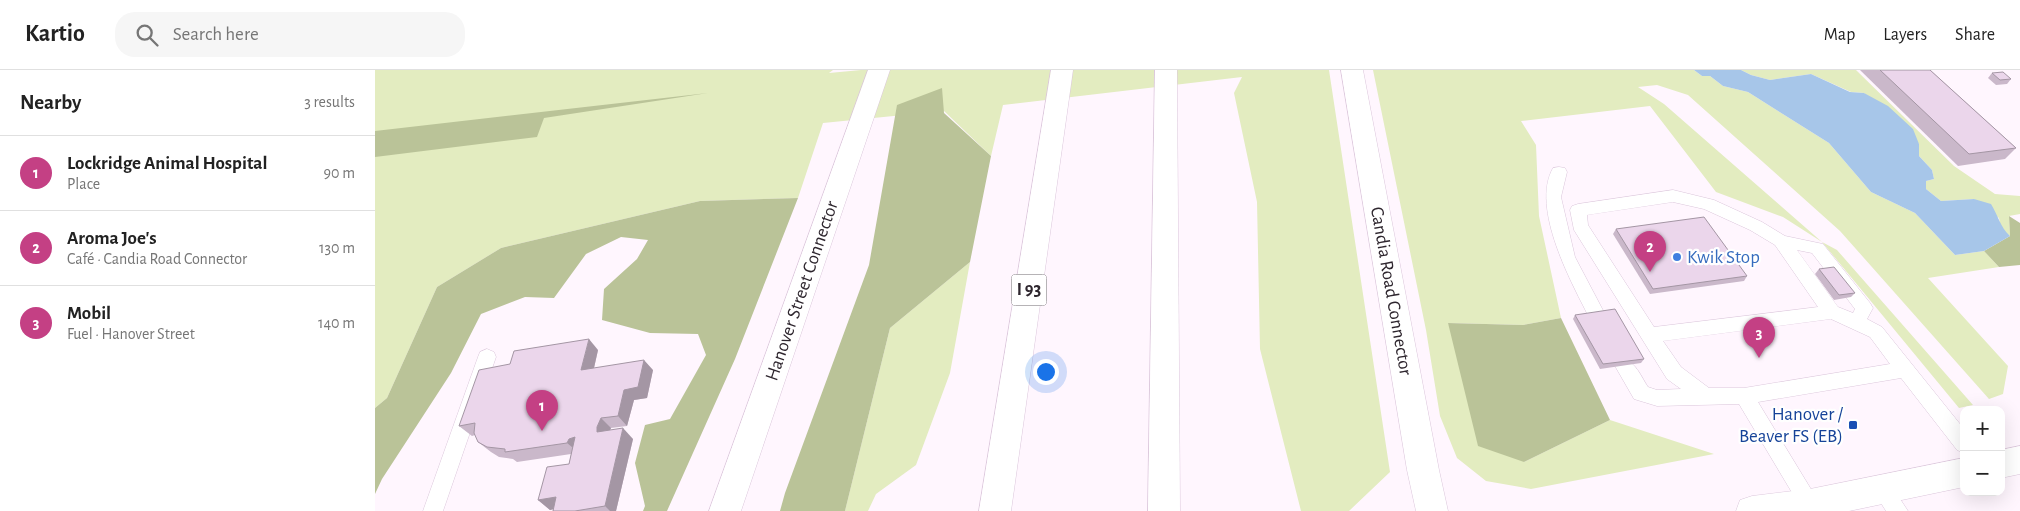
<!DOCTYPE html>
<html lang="en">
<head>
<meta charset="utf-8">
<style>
	:root { --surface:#fff; --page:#f6f6f6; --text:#222; --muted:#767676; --line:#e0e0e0; --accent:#c44084 }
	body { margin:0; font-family:"Alegreya Sans",sans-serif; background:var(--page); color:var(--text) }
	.controls { position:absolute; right:15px; bottom:15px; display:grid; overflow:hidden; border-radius:10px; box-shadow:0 5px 20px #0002 }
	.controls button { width:45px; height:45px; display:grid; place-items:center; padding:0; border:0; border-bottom:1px solid var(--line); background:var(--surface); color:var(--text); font:25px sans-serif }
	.you { position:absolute; left:670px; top:301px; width:18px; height:18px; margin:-12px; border:4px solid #fff; border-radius:50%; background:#1a73e8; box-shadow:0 0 0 8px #1a73e833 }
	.badge { display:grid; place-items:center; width:32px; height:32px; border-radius:50%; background:var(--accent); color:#fff; font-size:16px; font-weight:700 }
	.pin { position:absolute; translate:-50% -41px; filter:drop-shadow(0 1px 2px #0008) }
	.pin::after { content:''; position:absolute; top:26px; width:18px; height:15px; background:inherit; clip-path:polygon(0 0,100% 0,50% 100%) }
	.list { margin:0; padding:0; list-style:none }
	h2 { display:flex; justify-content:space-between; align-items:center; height:65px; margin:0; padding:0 20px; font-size:21px }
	h2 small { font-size:16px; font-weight:400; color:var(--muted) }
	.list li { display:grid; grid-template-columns:32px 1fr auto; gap:15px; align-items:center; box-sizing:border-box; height:75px; padding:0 20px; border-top:1px solid var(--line) }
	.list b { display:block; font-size:19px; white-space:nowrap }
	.list p { margin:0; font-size:16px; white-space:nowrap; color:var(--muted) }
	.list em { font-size:16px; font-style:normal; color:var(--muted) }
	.icon { flex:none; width:28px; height:28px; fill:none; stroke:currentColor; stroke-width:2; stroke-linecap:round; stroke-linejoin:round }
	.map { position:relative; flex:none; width:1645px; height:441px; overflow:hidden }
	header { display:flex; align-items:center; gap:30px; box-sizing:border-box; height:70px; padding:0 25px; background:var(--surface); border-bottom:1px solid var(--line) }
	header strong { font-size:24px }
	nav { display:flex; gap:28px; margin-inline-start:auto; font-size:18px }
	.search { width:350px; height:45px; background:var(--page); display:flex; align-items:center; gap:12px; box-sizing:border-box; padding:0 18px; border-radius:20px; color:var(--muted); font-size:19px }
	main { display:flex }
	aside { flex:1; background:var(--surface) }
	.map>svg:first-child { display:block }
	.green { fill:#e3ecc0 }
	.forest { fill:#bac398 }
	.water { fill:#a7c6e9 }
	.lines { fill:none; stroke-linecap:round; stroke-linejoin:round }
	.lane-casing { stroke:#dbc6db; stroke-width:1 }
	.secondary-casing { stroke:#dbc6db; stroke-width:1 }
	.highway-casing { stroke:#dbc6db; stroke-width:1 }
	.lane { fill:#fff; fill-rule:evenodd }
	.secondary { fill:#fff; fill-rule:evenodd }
	.highway { fill:#fff; fill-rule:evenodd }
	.wall { fill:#cab8ca }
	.shaded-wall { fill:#a496a4 }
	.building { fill:#ebd6eb; stroke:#a496a4 }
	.shop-dot { fill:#3f7fe0; stroke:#fff; stroke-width:2 }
	.transit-dot { fill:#1a4fb4; stroke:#fff; stroke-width:2 }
	.labels { text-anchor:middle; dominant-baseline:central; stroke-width:4.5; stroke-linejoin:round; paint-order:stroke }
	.shield { fill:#fff; stroke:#6d676d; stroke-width:1 }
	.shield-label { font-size:18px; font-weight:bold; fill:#2e262e }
	.shop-label { font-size:19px; fill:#366cbe; stroke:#fff; text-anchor:start }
	.street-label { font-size:19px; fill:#2e262e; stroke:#fff }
	.transit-label { font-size:19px; fill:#164399; stroke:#fff; text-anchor:end }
</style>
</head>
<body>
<header>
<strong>Kartio</strong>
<div class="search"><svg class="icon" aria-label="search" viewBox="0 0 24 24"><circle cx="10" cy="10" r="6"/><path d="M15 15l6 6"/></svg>Search here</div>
<nav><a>Map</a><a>Layers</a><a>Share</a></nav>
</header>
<main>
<aside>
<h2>Nearby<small>3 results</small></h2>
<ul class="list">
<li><span class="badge">1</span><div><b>Lockridge Animal Hospital</b><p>Place</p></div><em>90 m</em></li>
<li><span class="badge">2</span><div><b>Aroma Joe's</b><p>Café · Candia Road Connector</p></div><em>130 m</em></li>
<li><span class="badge">3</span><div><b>Mobil</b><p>Fuel · Hanover Street</p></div><em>140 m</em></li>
</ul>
</aside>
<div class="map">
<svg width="1645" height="441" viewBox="0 0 1645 441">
	<rect width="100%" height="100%" fill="#fff6fe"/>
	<g class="green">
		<path d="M0,0H458L454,3L486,0H954L1015,402L974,441H926L885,279L882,132L859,23L867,7L628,35L616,86L569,41L448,53L423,128L325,131L126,178L62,217L12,328L0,338Z"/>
		<path d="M998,0H1319L1327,6H1335L1348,16L1373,22L1454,73L1496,122L1540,143L1580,185L1609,181L1624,197L1553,208L1633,296L1628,324L1614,329L1465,161L1313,25L1282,15L1263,17L1289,34L1447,172L1462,180L1598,335L1584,338L1447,172L1408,147L1341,122L1275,36L1146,51L1161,75L1164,146L1186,248L1148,255L1073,253L1149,392L1235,350L1339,384L1156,419L1111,411L1082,388L1065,346L1051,260Z"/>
		<path d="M1366,0H1481L1579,96L1620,124L1645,126V144L1634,146L1635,166L1626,159L1624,148L1599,129L1566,131L1551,119V111L1559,109L1557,100L1544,86V74L1489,23L1476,22L1436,4L1395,10L1376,5Z"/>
		<path d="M595,192L575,303L541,395L501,424L493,441H470L515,258Z"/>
	</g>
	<g class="forest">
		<path d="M567,18L569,43L616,86L595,192L515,258L470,441H405L410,423L494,195L522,35Z"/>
		<path d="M333,23L169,48L162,67L0,87V61Z"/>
		<path d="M423,128L360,289L292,441H268L270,436L260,393L270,355L295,349L331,285L323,264L275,263L227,250L229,219L262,189L273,170L246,167L211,184L179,228L150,227L106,244L76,303L7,409L0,424V338L12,328L62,217L126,178L325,131Z"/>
		<path d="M1634,146L1645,153V195L1624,197L1609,181L1635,166Z"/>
		<path d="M1186,248L1235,350L1149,392L1103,376L1073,253L1148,255Z"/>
	</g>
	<path class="water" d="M1319,0H1366L1376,5L1395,10L1436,4L1475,22L1489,23L1513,36L1538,59L1544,74V86L1557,100L1559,109L1551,111V119L1566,131L1599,129L1616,134C1623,145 1625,157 1635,166L1609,181L1580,185L1540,143L1496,122L1454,73L1373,22L1348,16L1335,6H1327Z"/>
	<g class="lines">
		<defs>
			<g id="lane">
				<path d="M1184,97L1190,98L1192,102L1186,127L1200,187L1231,246L1228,251L1222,253L1216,251C1197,214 1155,138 1178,98Z"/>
				<path d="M1298,120L1339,130L1387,152L1410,166L1448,174L1495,233L1498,238L1492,249L1507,257L1589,359V383L1582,380L1526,308L1383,332L1445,434L1442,441H1428L1364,334L1282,336L1259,329L1240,296L1242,291C1258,285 1265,305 1273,317L1282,320L1306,319L1292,309L1199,160L1195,140L1197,136L1203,134ZM1298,132L1329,139L1375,160L1400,175L1443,237L1279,257L1213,155L1212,145ZM1422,180L1437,183L1480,239L1478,243L1463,237ZM1456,249L1495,267L1515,294L1369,318H1334L1306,297L1288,271Z"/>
				<path d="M112,279L119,282L121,287L68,441H48L103,287L105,282Z"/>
				<path d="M1507,410L1514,412L1533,441H1511L1497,419L1500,412Z"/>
			</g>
			<g id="secondary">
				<path d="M493,0H515L366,441H334Z"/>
				<path d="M966,0H988L1064,400L1073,441H1041L1032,400Z"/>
				<path d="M1645,376V404L1626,408V380Z"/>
				<path d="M1589,388V417L1474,441H1361L1365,430L1377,426L1435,419Z"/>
			</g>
			<g id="highway">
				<path d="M676,0H698L636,441H604Z"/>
				<path d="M780,0H802L805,441H773Z"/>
			</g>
		</defs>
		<use href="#lane" class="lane-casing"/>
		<use href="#secondary" class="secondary-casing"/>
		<use href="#highway" class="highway-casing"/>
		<use href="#lane" class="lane"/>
		<use href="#secondary" class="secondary"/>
		<use href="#highway" class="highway"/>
	</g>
	<g class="wall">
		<path d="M1485,0H1555L1641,78L1630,89L1583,96Z"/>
		<path d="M1617,3L1636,9L1632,14L1621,15L1613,8Z"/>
		<path d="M1241,159L1372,206L1369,211L1275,224L1238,164Z"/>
		<path d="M1444,199L1480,223L1476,227L1459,230L1440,204Z"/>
		<path d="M1200,245L1269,289L1266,293L1225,299L1198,249Z"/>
		<path d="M223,280L219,298L278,300L272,328L259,330L252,356L236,358L235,360L258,369L241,441H178V439L175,440L163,430L194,394L196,384L142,392L138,389L124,387L116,382L103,372L100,365L97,366L84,356Z"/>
	</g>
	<g class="shaded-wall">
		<path d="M214,269L223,280L216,311L206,300Z"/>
		<path d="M269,290L278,300L272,328L259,330L252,356L243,346L249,320Z"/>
		<path d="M226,348L236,358L232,367L222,362V357Z"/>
		<path d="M248,358L258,369L241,441H235L230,436Z"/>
		<path d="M200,367L203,382L192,373L194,369Z"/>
		<path d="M181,427L193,436L175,440L163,430Z"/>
	</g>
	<g class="building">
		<path d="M1505,0H1555L1641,78L1594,84Z"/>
		<path d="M1628,2L1636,9L1625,10L1617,3Z"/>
		<path d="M1329,147L1372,206L1278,219L1241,159Z"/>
		<path d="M1459,197L1480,223L1464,225L1444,199Z"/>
		<path d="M1240,239L1269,289L1228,294L1200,245Z"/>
		<path d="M214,269L206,300L269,290L263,317L249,320L243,346L226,348L222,357V362L248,358L230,436L200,441H178L181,427L163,430L172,397L194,394L200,367L194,369L192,373L130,382V379L112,377L103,372L99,363L100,353L84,356L104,300L135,294L139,281Z"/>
	</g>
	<circle class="shop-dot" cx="1302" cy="187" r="5"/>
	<rect class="transit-dot" x="1473" y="350" width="10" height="10" rx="2.5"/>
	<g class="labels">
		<rect class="shield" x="636.5" y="204.5" width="35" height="31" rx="4"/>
		<g class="shield-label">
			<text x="654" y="220">I 93</text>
		</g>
		<g class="shop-label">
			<text x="1312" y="187">Kwik Stop</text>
		</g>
		<g class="street-label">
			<text transform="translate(427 221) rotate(-71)">Hanover Street Connector</text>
			<text transform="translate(1016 221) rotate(80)">Candia Road Connector</text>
		</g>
		<g class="transit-label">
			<text x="1468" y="344">Hanover /<tspan x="1468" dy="22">Beaver FS (EB)</tspan></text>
		</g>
	</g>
</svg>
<div class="controls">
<button>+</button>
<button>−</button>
</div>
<div class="you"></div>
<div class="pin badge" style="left:167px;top:361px">1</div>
<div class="pin badge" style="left:1275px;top:202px">2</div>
<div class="pin badge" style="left:1384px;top:288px">3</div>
</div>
</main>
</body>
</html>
